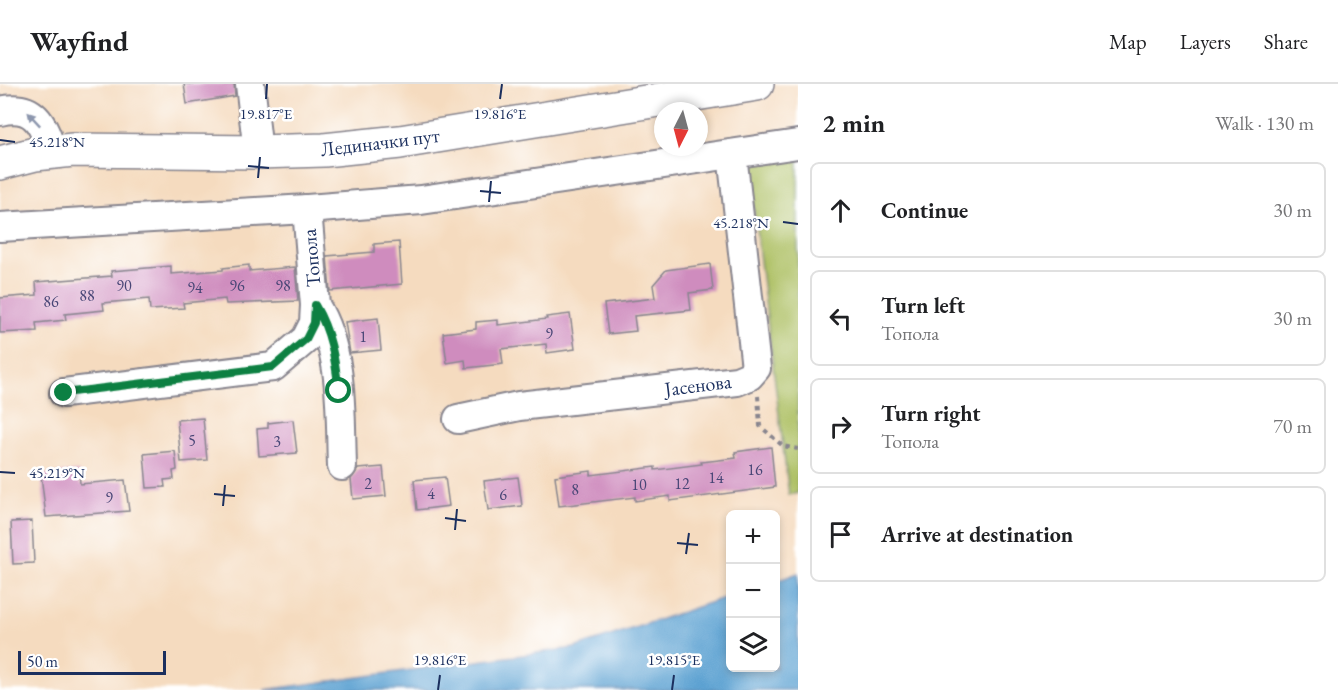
<!DOCTYPE html>
<html lang="en">
<head>
<meta charset="utf-8">
<style>
	:root { --surface:#fff; --page:#f6f6f6; --text:#202124; --muted:#757577; --line:#e0e0e0 }
	body { margin:0; font-family:"EB Garamond",serif; background:var(--page); color:var(--text) }
	.controls { position:absolute; right:18px; bottom:18px; display:grid; overflow:hidden; border-radius:9px; box-shadow:0 3px 9px #0003 }
	.controls button { width:54px; height:54px; display:grid; place-items:center; padding:0; border:0; border-bottom:2px solid var(--line); background:var(--surface); color:var(--text); font:30px sans-serif }
	.compass { position:absolute; left:654px; top:18px; width:54px; height:54px; border-radius:50%; background:var(--surface); box-shadow:0 3px 9px #0003; rotate:186deg }
	.scale { position:absolute; left:18px; bottom:15px; width:148px; box-sizing:border-box; padding-left:6px; border:3px solid #1b2f5e; border-top:0; font-size:16px; line-height:21px; white-space:nowrap; color:#1b2f5e; -webkit-text-stroke:4px #fff; paint-order:stroke }
	.stop { position:absolute; width:18px; height:18px; margin:-14px; border:4px solid #0b8043; border-radius:50%; background:#fff }
	.stop.end { background:#0b8043; border-color:#fff; box-shadow:0 2px 6px #0008 }
	.list { margin:0; padding:0; list-style:none }
	h2 { display:flex; justify-content:space-between; align-items:center; height:78px; margin:0; padding:0 24px; font-size:26px }
	h2 small { font-size:20px; font-weight:400; color:var(--muted) }
	.list li { display:grid; grid-template-columns:39px 1fr auto; gap:18px; align-items:center; box-sizing:border-box; height:96px; margin:0 12px 12px; padding:0 12px; border:2px solid var(--line); border-radius:9px }
	.list b { display:block; font-size:22px; white-space:nowrap }
	.list p { margin:0; font-size:20px; white-space:nowrap; color:var(--muted) }
	.list em { font-size:20px; font-style:normal; color:var(--muted) }
	.icon { flex:none; width:33px; height:33px; fill:none; stroke:currentColor; stroke-width:2; stroke-linecap:round; stroke-linejoin:round }
	.map { position:relative; flex:none; width:798px; height:606px; overflow:hidden }
	header { display:flex; align-items:center; gap:36px; box-sizing:border-box; height:84px; padding:0 30px; background:var(--surface); border-bottom:2px solid var(--line) }
	header strong { font-size:28px }
	nav { display:flex; gap:33px; margin-inline-start:auto; font-size:21px }
	main { display:flex }
	aside { flex:1; background:var(--surface) }
	.map>svg:first-child { display:block }
	.green { fill:#adc064; stroke:#647861; stroke-width:1.5 }
	.water { fill:#5ca1d1; stroke:#3c6898; stroke-width:1.5 }
	.building { fill:#cf8cbe }
	.lines { fill:none; stroke-linecap:round; stroke-linejoin:round }
	.minor-casing { stroke:#88858e; stroke-width:32 }
	.major-casing { stroke:#88858e; stroke-width:36 }
	.path { stroke:#88858e; stroke-width:4; stroke-dasharray:4.5 4.5; stroke-linecap:butt }
	.minor { stroke:#fff; stroke-width:28 }
	.major { stroke:#fff; stroke-width:33 }
	.oneway { fill:#8d97ae }
	.route { stroke:#0b8043; stroke-width:8 }
	.ticks { fill:none; stroke:#1b2f5e; stroke-width:2 }
	.labels { text-anchor:middle; dominant-baseline:central; stroke-width:5; stroke-linejoin:round; paint-order:stroke }
	.number-label { font-size:16px; fill:#484676 }
	.street-label { font-size:20px; fill:#1b2f5e; stroke:#fff }
	.ticks-label { font-size:15px; text-anchor:middle; fill:#1b2f5e; stroke:#fff; stroke-width:5; stroke-linejoin:round; paint-order:stroke }
</style>
</head>
<body>
<header>
<strong>Wayfind</strong>
<nav><a>Map</a><a>Layers</a><a>Share</a></nav>
</header>
<main>
<div class="map">
<svg width="798" height="606" viewBox="0 0 798 606">
	<rect width="100%" height="100%" fill="#fff"/>
	<filter id="ink" filterUnits="userSpaceOnUse"><feTurbulence type="fractalNoise" baseFrequency=".0167" numOctaves="2"/><feDisplacementMap in="SourceGraphic" scale="12" xChannelSelector="R" yChannelSelector="G"/><feConvolveMatrix kernelMatrix="1 2 1 2 8 2 1 2 1" color-interpolation-filters="sRGB"/></filter>
	<filter id="wash" filterUnits="userSpaceOnUse"><feTurbulence type="fractalNoise" baseFrequency=".008" numOctaves="4" result="noise"/><feDisplacementMap in="SourceGraphic" scale="24" xChannelSelector="R" yChannelSelector="G"/><feGaussianBlur stdDeviation="1.35" result="paint"/><feColorMatrix in="noise" values="0 0 0 0 0 0 0 0 0 0 0 0 0 0 0 0 0 1.4 0 .05"/><feComposite in="paint" operator="in"/></filter>
	<g filter="url(#wash)">
		<rect width="100%" height="100%" fill="#f5dbbf"/>
		<path class="green" d="M798,48V409L789,411L745,56Z"/>
		<path class="water" d="M798,489V606H264L574,564L730,512V584H776V497Z"/>
		<g id="blocks">
			<g class="building">
				<path d="M184,0H234L235,12L187,20Z"/>
				<path d="M399,158L402,200L330,207L327,172L374,168V160Z"/>
				<path d="M710,180L713,206L689,209L691,226L634,232L636,247L608,250L604,220L655,214L653,201L666,186Z"/>
				<path d="M249,181V187L295,183L298,217L226,220L225,215L183,219L184,224L150,226L149,215L103,219L104,226L65,230L66,236L36,239L37,247L0,249V214L37,211L36,198L112,192L111,187L171,182V190L223,186V184Z"/>
				<path d="M570,230L575,265L547,269L546,260L501,265L503,280L466,284L465,276L447,279L443,249L476,245V238L498,236V241L547,235L546,233Z"/>
				<path d="M378,234L381,266L350,269L345,238Z"/>
				<path d="M203,334L207,376L181,378L177,336Z"/>
				<path d="M293,336L297,369L259,372L257,345L268,344V339Z"/>
				<path d="M771,363L775,403L670,417V412L635,417V413L559,422L555,392L591,387V391L655,383V386L702,380L701,378L736,374L735,368Z"/>
				<path d="M175,367L177,386L173,387L174,395L164,396L165,403L147,404L144,370Z"/>
				<path d="M383,383L386,412L353,415L351,395L358,385Z"/>
				<path d="M79,387L80,400L125,396L129,427L46,433L41,391Z"/>
				<path d="M445,393L449,422L417,426L414,396Z"/>
				<path d="M518,393L522,422L488,426L484,397Z"/>
				<path d="M32,437L34,479L13,480L11,438Z"/>
			</g>
		</g>
	</g>
	<g filter="url(#ink)">
		<use href="#blocks" fill-opacity="0" stroke="#88858e" stroke-width="1.5"/>
		<g class="lines">
			<defs>
				<g id="minor">
					<path d="M250,0L258,68"/>
					<path d="M0,27C34,19 43,39 52,68"/>
					<path d="M0,143L307,125L421,116L798,60"/>
					<path d="M315,221C344,269 340,328 342,382"/>
					<path d="M64,309L273,283L306,255L314,239L315,221L307,125"/>
					<path d="M458,335L519,322L737,297L749,292L756,284L732,70"/>
				</g>
				<path id="major" d="M0,79L35,70L73,66L258,68L324,66L400,58L757,0"/>
			</defs>
			<use href="#minor" class="minor-casing"/>
			<use href="#major" class="major-casing"/>
			<path class="path" d="M758,312L760,342L783,362L798,365"/>
			<use href="#minor" class="minor"/>
			<use href="#major" class="major"/>
		</g>
		<defs><path id="oneway-solid" d="M-6-.8H1V-3.2L6.5 0L1 3.2V.8H-6Z" transform="scale(1.5)"/></defs>
		<use class="oneway" href="#oneway-solid" transform="translate(34 35) rotate(-133)"/>
	</g>
	<g class="lines" filter="url(#ink)">
		<path class="route" d="M64,309L273,283L306,255L314,239L315,221C331,248 335,275 339,307"/>
	</g>
	<path class="ticks" d="M266,15L267,0M500,15L502,0M0,56L15,58M248,82L269,84M258,94L260,73M480,107L501,109M489,118L491,97M783,138L798,140M0,388L15,389M214,410L235,412M223,422L225,401M445,434L466,437M455,446L457,425M677,459L698,461M686,470L689,449M438,606L440,591M672,606L674,591"/>
	<g class="labels">
		<g class="number-label">
			<text x="124" y="201">90</text>
			<text x="237" y="201">96</text>
			<text x="283" y="201">98</text>
			<text x="195" y="203">94</text>
			<text x="87" y="211">88</text>
			<text x="51" y="217">86</text>
			<text x="549" y="249">9</text>
			<text x="363" y="252">1</text>
			<text x="192" y="356">5</text>
			<text x="277" y="357">3</text>
			<text x="755" y="385">16</text>
			<text x="716" y="393">14</text>
			<text x="368" y="399">2</text>
			<text x="682" y="399">12</text>
			<text x="639" y="400">10</text>
			<text x="575" y="405">8</text>
			<text x="431" y="409">4</text>
			<text x="503" y="410">6</text>
			<text x="109" y="413">9</text>
		</g>
		<g class="street-label">
			<text transform="translate(380 58) rotate(-7)">Лединачки пут</text>
			<text transform="translate(311 174) rotate(-95)">Топола</text>
			<text transform="translate(698 301) rotate(-7)">Јасенова</text>
		</g>
	</g>
	<g class="ticks-label">
		<text x="266" y="35">19.817°E</text>
		<text x="500" y="35">19.816°E</text>
		<text x="57" y="63">45.218°N</text>
		<text x="741" y="144">45.218°N</text>
		<text x="57" y="394">45.219°N</text>
		<text x="440" y="581">19.816°E</text>
		<text x="674" y="581">19.815°E</text>
	</g>
</svg>
<div class="controls">
<button>+</button>
<button>−</button>
<button><svg class="icon" aria-label="layers" viewBox="0 0 24 24"><path d="M12 4l9 5-9 5-9-5zM3 14l9 5 9-5"/></svg></button>
</div>
<svg class="compass" viewBox="-18 -18 36 36"><path d="M0-13l5 13h-10z" fill="#e53935"/><path d="M0 13l5-13h-10z" fill="#757577"/></svg>
<div class="scale">50 m</div>
<div class="stop" style="left:339px;top:307px"></div>
<div class="stop end" style="left:64px;top:309px"></div>
</div>
<aside>
<h2>2 min<small>Walk · 130 m</small></h2>
<ul class="list">
<li><svg class="icon" aria-label="ahead" viewBox="0 0 24 24"><path d="M12 20V5M6 11l6-6 6 6"/></svg><div><b>Continue</b></div><em>30 m</em></li>
<li><svg class="icon" aria-label="left" viewBox="0 0 24 24"><path d="M17 20v-9H6M10 6l-5 5 5 5"/></svg><div><b>Turn left</b><p>Топола</p></div><em>30 m</em></li>
<li><svg class="icon" aria-label="right" viewBox="0 0 24 24"><path d="M7 20v-9h11M14 6l5 5-5 5"/></svg><div><b>Turn right</b><p>Топола</p></div><em>70 m</em></li>
<li><svg class="icon" aria-label="arrive" viewBox="0 0 24 24"><path d="M6 21V4h12l-3 4 3 4H6"/></svg><div><b>Arrive at destination</b></div></li>
</ul>
</aside>
</main>
</body>
</html>
